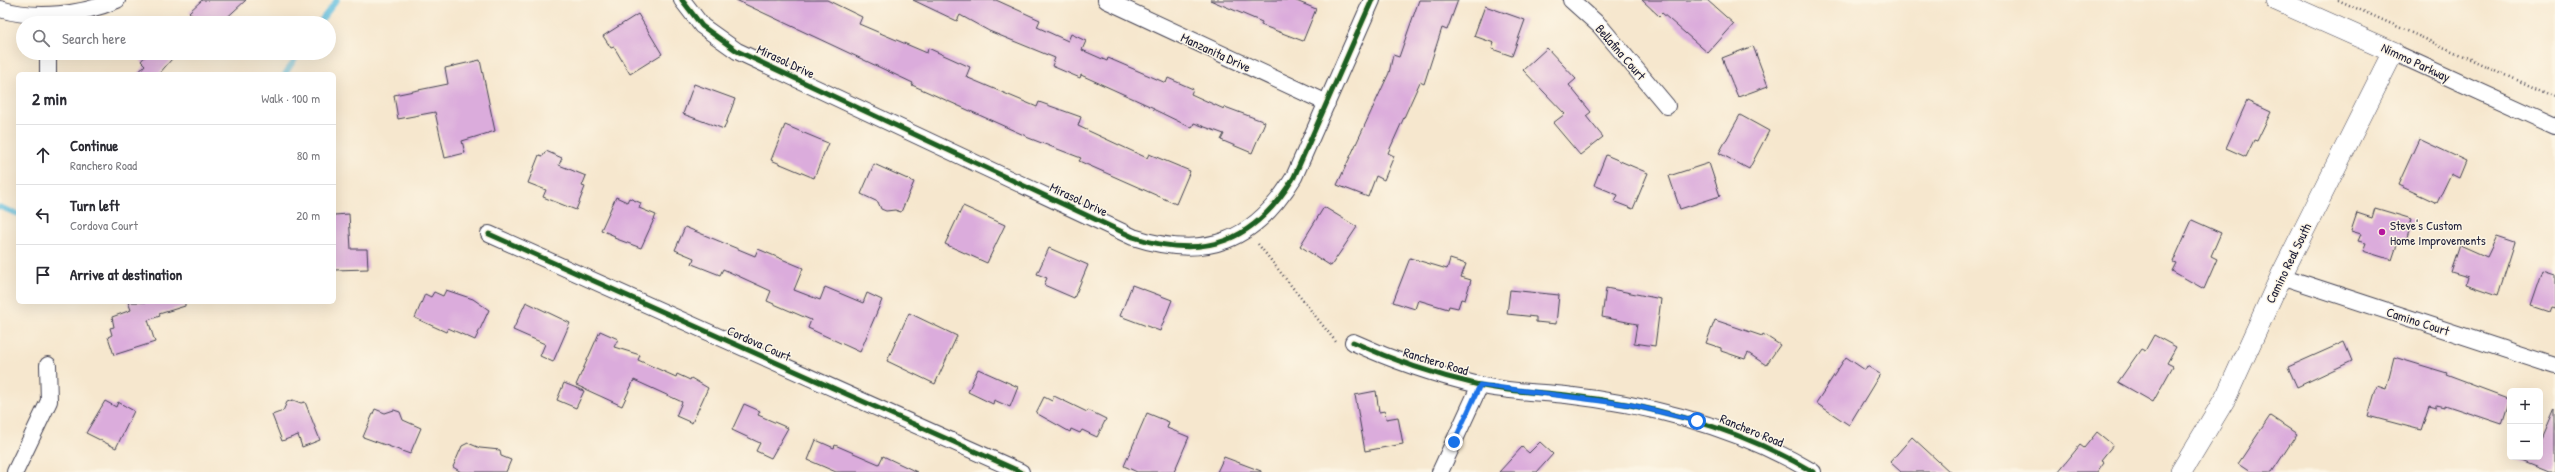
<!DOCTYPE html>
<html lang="en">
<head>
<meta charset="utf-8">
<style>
	:root { --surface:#fff; --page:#f7f7f7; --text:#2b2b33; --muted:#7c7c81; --line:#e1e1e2 }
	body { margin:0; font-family:"Patrick Hand",sans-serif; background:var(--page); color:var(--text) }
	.controls { position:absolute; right:12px; bottom:12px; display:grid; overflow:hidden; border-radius:6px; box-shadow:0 4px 16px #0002 }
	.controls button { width:36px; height:36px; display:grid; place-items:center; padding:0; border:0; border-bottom:1px solid var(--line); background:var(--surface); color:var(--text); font:20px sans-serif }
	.stop { position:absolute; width:12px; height:12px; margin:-9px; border:3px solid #1a73e8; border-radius:50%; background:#fff }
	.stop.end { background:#1a73e8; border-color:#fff; box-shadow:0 1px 4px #0008 }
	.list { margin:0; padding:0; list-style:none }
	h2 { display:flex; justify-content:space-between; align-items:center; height:52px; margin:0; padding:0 16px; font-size:17px }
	h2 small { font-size:13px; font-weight:400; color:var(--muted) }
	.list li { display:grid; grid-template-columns:26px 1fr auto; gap:12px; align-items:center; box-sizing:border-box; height:60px; padding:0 16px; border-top:1px solid var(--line) }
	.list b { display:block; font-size:15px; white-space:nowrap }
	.list p { margin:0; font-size:13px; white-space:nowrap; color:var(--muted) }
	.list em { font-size:13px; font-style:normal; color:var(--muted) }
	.icon { flex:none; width:22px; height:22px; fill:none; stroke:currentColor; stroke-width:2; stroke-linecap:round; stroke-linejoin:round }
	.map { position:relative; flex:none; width:2555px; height:472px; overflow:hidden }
	.search { position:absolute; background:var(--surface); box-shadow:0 4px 16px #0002; left:16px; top:16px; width:320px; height:44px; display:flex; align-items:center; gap:10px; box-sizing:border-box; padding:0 14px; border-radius:22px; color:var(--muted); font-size:15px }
	.panel { position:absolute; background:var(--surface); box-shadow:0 4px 16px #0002; left:16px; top:72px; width:320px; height:232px; border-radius:6px }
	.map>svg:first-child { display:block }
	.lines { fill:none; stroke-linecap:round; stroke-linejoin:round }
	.stream { stroke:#62bfe0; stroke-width:5.5 }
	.building { fill:#dbacdc }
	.minor-casing { stroke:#424051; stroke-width:18 }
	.tertiary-casing { stroke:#424051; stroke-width:22 }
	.path { stroke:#424051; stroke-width:2.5; stroke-dasharray:1 3; stroke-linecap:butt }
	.minor { stroke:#fff; stroke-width:16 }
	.tertiary { stroke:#fff; stroke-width:21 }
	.cycleway-casing { stroke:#fcf5e5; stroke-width:8 }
	.cycleway { stroke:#1b5e20; stroke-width:5 }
	.route { stroke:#1a73e8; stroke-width:5 }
	.poi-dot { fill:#b5179e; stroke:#fcf5e5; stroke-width:1.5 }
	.labels { text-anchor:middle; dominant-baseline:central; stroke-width:3; stroke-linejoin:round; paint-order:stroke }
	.street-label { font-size:13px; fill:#22223b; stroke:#fcf5e5 }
	.poi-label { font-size:13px; fill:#22223b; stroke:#fcf5e5; text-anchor:start }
</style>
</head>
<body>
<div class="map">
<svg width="2555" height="472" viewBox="0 0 2555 472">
	<rect width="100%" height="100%" fill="#fcf5e5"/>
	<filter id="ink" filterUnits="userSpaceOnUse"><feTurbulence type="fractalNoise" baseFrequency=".025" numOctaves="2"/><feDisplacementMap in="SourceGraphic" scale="8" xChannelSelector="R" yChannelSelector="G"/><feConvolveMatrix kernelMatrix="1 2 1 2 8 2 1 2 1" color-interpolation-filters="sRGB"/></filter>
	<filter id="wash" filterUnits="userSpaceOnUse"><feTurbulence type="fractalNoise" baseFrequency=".012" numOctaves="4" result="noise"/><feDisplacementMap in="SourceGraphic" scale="16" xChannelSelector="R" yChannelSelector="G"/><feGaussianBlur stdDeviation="0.9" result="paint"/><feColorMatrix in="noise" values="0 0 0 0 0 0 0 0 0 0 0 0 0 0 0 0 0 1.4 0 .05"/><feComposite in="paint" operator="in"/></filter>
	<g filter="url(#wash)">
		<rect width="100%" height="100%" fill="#f6e7ce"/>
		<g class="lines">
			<g class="stream">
				<path d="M319,23L337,0"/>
				<path d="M285,74L299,53"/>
				<path d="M0,207L18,214"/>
			</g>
		</g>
		<g id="blocks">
			<g class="building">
				<path d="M202,0H246L221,23H200L189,12Z"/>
				<path d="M736,0H827L862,17L859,24L927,53L928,48L970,67L966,77L1037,107L1039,102L1081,117L1078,126L1147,158L1149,154L1190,171L1176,204L1079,161L1081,158L1026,137V136L912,85L913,83Z"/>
				<path d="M913,0H996L1040,20L1037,27L1068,41L1071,34L1086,41L1082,50L1107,61L1108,58L1166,83L1168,78L1193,89L1191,94L1224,109L1225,107L1265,122L1252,153L1221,140L1224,134L1194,123L1192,128L1153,109L1154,108L1081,75L1080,78L1052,66L1055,58L989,31L960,15L957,21Z"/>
				<path d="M1210,0H1294L1316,9L1303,41L1261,25L1262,22Z"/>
				<path d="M1419,0H1458L1447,30L1442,28L1424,84L1420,82L1388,153L1394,156L1384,180L1376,176L1368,197L1337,185L1389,73L1393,55L1399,57Z"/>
				<path d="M1642,0H1707L1734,24L1708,53L1662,13L1659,16Z"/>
				<path d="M1485,6L1525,20L1512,56L1492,49L1494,43L1474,36Z"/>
				<path d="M638,14L662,54L630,74L614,47L611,48L603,36Z"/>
				<path d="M1753,46L1768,86L1738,97L1722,58Z"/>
				<path d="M1547,48L1576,79L1569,85L1591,112L1586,116L1603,137L1580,155L1553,123L1565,114L1523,70Z"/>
				<path d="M148,53H177L159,74H137L145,65L141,61Z"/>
				<path d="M480,60L495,131L462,141L465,153L445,158L435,112L398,119L394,95L448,84L445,68Z"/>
				<path d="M694,84L735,99L724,129L683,114Z"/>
				<path d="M2247,101L2271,112L2257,141L2254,140L2246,157L2226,148Z"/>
				<path d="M1740,115L1769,131L1749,169L1719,153Z"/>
				<path d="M785,125L828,143L814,178L771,160Z"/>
				<path d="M2419,139L2466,161L2459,178L2451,174L2437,203L2398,185Z"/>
				<path d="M546,151L562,158L559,165L586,176L582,186L585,187L576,210L543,197L546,190L528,183L539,155L543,156Z"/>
				<path d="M1606,155L1648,173L1633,209L1615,202L1618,195L1594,185Z"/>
				<path d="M1709,163L1720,196L1680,209L1669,176Z"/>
				<path d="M874,164L914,182L901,212L895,210L886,211L881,209L878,202L861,194Z"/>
				<path d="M616,197L627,202L629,198L641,203L639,208L656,215L641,248L614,238L615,236L601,230Z"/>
				<path d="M963,206L1005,225L987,263L945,244Z"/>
				<path d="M1324,207L1357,227L1331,266L1300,246Z"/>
				<path d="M2375,208L2412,219L2406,241L2399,239L2392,260L2363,251L2366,243L2358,241L2361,234L2351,231L2357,213L2372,218Z"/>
				<path d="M349,214L351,249H367L368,269L334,270V215Z"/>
				<path d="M2192,220L2221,233L2211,256L2217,259L2204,289L2172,271L2176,263L2173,262Z"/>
				<path d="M685,227L755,256L758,249L803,268L794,290L820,300L825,287L863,303L867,293L882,300L860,352L808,328L811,320L767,301L771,291L723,269L720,275L692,264L694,258L675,250Z"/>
				<path d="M2497,236L2515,242L2498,295L2466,284L2468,277L2451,272L2460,245L2487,257Z"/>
				<path d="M1049,248L1088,265L1074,298L1044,285L1047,278L1037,274Z"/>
				<path d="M1410,258L1447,269L1450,259L1466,264L1461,277L1471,280L1465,300L1461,299L1458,308L1449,306L1448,309L1418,300L1415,309L1393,302Z"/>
				<path d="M2543,271L2555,275V308L2551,307L2549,312L2531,306Z"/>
				<path d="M1132,285L1172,300L1160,331L1120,316Z"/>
				<path d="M1606,288L1661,299L1655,346L1634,343L1637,324L1602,317Z"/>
				<path d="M446,290L473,299L489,310L475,340L448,328L446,332L415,318L425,294L431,297L434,292L443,296Z"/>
				<path d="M1510,290L1559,295L1556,324L1536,322V317L1507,314Z"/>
				<path d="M128,302H185V306L159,314L160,316L148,320L155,342L114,355L108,337L112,335L110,328L114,327L112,317L131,310Z"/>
				<path d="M526,302L570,323L553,362L540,356L545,344L513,330Z"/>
				<path d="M909,313L957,336L935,384L887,361Z"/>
				<path d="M1715,320L1762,336L1763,334L1780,345L1766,365L1748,353L1745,359L1721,351V348L1706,343Z"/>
				<path d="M600,331L618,339L614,347L640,355L638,360L676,377L677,374L690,380L691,378L708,388L692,423L676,416L682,402L634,380L622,406L576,385Z"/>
				<path d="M2154,335L2176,347L2167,363L2173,366L2153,402L2118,382L2141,349L2145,351Z"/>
				<path d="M2344,342L2352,361L2297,387L2288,367Z"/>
				<path d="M1846,357L1865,370L1867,366L1880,374L1849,425L1816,403Z"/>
				<path d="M2394,357L2447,373L2446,375L2510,399L2502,424L2445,405V407L2437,405V408L2429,406L2421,430L2368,416L2377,386L2386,389Z"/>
				<path d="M978,369L1018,387L1010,407L994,400L993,404L968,392Z"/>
				<path d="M564,383L584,391L576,408L557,400Z"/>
				<path d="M1376,391L1379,412L1385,411L1386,419L1398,417L1403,444L1365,451L1355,395Z"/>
				<path d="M1054,396L1087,412L1088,410L1106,419L1097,437L1082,430L1080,433L1071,429L1070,432L1036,413L1044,397L1052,401Z"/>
				<path d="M293,400L301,403L305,402L320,440L302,447L298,435L282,441L272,415L283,411L287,402Z"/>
				<path d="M105,401L116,407L118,402L134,411L116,448L86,433Z"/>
				<path d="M744,404L760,411L758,415L788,428L771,458L756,451L760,443L732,430Z"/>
				<path d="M375,409L385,413L394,410L400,412L403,420L421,428L410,454L363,437Z"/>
				<path d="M2555,410V472H2548L2513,458L2540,457V445Z"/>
				<path d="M1147,413L1169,422L1167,428L1189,437L1174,472H1137L1124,466Z"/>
				<path d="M2270,416L2297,434L2272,472H2250L2238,464Z"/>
				<path d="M2097,432L2113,445L2101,460L2104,462L2097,472H2058L2080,445L2084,448Z"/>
				<path d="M1912,437L1950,472H1901L1890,462Z"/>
				<path d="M816,440L834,448L835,445L879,464L883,456L917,472H836L808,460Z"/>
				<path d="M1540,442L1553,454L1537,472H1499L1522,447L1529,453Z"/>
				<path d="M468,443L480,448L500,450L501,456L511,460L506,472H461L453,467L462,446Z"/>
				<path d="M1224,457L1261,471V472H1217Z"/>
			</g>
		</g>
	</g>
	<g filter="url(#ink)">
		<use href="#blocks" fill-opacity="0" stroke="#424051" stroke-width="1"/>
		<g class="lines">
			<defs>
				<g id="minor">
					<path d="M682,0L702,26L737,51L1133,237C1206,261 1255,241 1294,177L1372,0"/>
					<path d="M1106,0L1327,103"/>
					<path d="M1571,0L1600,26L1667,106"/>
					<path d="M0,9C36,20 82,15 117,0"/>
					<path d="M2393,52L2555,126"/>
					<path d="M48,53V74"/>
					<path d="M489,234L1021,472"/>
					<path d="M2281,276L2555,366"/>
					<path d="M1353,342C1394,361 1436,375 1479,385C1508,392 1537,392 1566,395C1652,405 1738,427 1813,472"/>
					<path d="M15,472L49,401L48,365"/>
					<path d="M1440,472L1480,385"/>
				</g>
				<path id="tertiary" d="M2181,472L2226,397L2281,276L2393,52L2276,0"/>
			</defs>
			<use href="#minor" class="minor-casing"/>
			<use href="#tertiary" class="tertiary-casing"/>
			<g class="path">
				<path d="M2338,0L2555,97"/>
				<path d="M1258,244L1336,342"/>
			</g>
			<use href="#minor" class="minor"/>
			<use href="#tertiary" class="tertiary"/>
			<defs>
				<g id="cycleway">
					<path d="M682,0L702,26L737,51L1133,237C1206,261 1255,241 1294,177L1372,0"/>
					<path d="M489,234L1021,472"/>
					<path d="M1353,342C1394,361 1436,375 1479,385C1508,392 1537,392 1566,395C1652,405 1738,427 1813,472"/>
				</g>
			</defs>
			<use href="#cycleway" class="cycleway-casing"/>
			<use href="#cycleway" class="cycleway"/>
		</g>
	</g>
	<g class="lines" filter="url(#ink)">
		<path class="route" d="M1454,442L1480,385L1632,405L1697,421"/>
	</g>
	<circle class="poi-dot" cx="2382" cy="232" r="4"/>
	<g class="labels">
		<g class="street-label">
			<text transform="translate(1216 52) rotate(25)">Manzanita Drive</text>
			<text transform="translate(1621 52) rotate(49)">Bellafina Court</text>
			<text transform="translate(786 61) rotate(25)">Mirasol Drive</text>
			<text transform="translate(2416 62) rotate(25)">Nimmo Parkway</text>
			<text transform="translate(1079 199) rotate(25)">Mirasol Drive</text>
			<text transform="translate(2288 263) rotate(-64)">Camino Real South</text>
			<text transform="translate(2418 321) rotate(18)">Camino Court</text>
			<text transform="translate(759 343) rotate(24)">Cordova Court</text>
			<text transform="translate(1436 361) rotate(17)">Ranchero Road</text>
			<text transform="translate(1752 430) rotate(22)">Ranchero Road</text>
		</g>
		<g class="poi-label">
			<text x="2390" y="225">Steve's Custom<tspan x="2390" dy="15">Home Improvements</tspan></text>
		</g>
	</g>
</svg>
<div class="controls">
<button>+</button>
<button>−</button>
</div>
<div class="stop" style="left:1697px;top:421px"></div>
<div class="stop end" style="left:1454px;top:442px"></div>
<div class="search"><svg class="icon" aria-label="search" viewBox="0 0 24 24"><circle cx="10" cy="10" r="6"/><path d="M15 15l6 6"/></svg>Search here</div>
<section class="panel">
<h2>2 min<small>Walk · 100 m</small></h2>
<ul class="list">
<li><svg class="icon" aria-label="ahead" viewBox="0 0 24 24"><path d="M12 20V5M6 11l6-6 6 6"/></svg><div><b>Continue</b><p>Ranchero Road</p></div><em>80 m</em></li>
<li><svg class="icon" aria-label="left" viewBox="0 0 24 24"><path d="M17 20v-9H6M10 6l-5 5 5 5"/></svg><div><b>Turn left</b><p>Cordova Court</p></div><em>20 m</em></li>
<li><svg class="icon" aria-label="arrive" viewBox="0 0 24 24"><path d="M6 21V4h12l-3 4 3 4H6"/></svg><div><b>Arrive at destination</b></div></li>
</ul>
</section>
</div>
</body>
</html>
